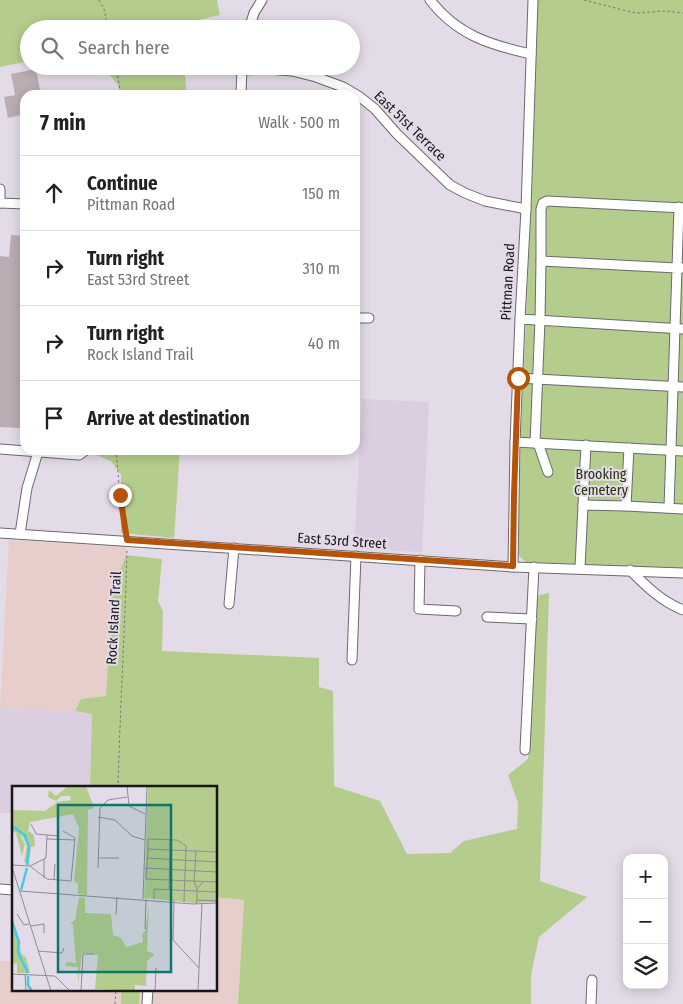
<!DOCTYPE html>
<html lang="en">
<head>
<meta charset="utf-8">
<style>
	:root { --surface:#fff; --page:#f2f2f2; --text:#222; --muted:#767676; --line:#e0e0e0 }
	body { margin:0; font-family:"Fira Sans Condensed",sans-serif; background:var(--page); color:var(--text) }
	.controls { position:absolute; right:15px; bottom:15px; display:grid; overflow:hidden; border-radius:10px; box-shadow:0 2px 12px #0003 }
	.controls button { width:45px; height:45px; display:grid; place-items:center; padding:0; border:0; border-bottom:1px solid var(--line); background:var(--surface); color:var(--text); font:25px sans-serif }
	.stop { position:absolute; width:15px; height:15px; margin:-11px; border:4px solid #b45309; border-radius:50%; background:#fff }
	.stop.end { background:#b45309; border-color:#fff; box-shadow:0 1px 5px #0008 }
	.list { margin:0; padding:0; list-style:none }
	h2 { display:flex; justify-content:space-between; align-items:center; height:65px; margin:0; padding:0 20px; font-size:21px }
	h2 small { font-size:16px; font-weight:400; color:var(--muted) }
	.list li { display:grid; grid-template-columns:32px 1fr auto; gap:15px; align-items:center; box-sizing:border-box; height:75px; padding:0 20px; border-top:1px solid var(--line) }
	.list b { display:block; font-size:19px; white-space:nowrap }
	.list p { margin:0; font-size:16px; white-space:nowrap; color:var(--muted) }
	.list em { font-size:16px; font-style:normal; color:var(--muted) }
	.icon { flex:none; width:28px; height:28px; fill:none; stroke:currentColor; stroke-width:2; stroke-linecap:round; stroke-linejoin:round }
	.map { position:relative; flex:none; width:683px; height:1004px; overflow:hidden }
	.search { position:absolute; background:var(--surface); box-shadow:0 2px 12px #0003; left:20px; top:20px; width:340px; height:55px; display:flex; align-items:center; gap:12px; box-sizing:border-box; padding:0 18px; border-radius:28px; color:var(--muted); font-size:19px }
	.panel { position:absolute; background:var(--surface); box-shadow:0 2px 12px #0003; left:20px; top:90px; width:340px; height:365px; border-radius:15px }
	.map>svg:first-child { display:block }
	.built { fill:#dacee0 }
	.industrial { fill:#e8cecb }
	.green { fill:#b5cd8c }
	.building { fill:#baadb3 }
	.lines { fill:none; stroke-linecap:round; stroke-linejoin:round }
	.minor-casing { stroke:#6e6771; stroke-width:11 }
	.path { stroke:#7a747c; stroke-width:1; stroke-dasharray:2.5 2.5; stroke-linecap:butt }
	.minor { stroke:#fff; stroke-width:9 }
	.route { stroke:#b45309; stroke-width:6 }
	.labels { text-anchor:middle; dominant-baseline:central; stroke-width:4; stroke-linejoin:round; paint-order:stroke }
	.street-label { font-size:14px; fill:#19161a; stroke:#e3dbe7 }
	.park-label { font-size:14px; fill:#26320c; stroke:#e3dbe7 }
	.inset-river { fill:none; stroke:#42cce9; stroke-width:2.5 }
	.inset-road { fill:none; stroke:#928c95; stroke-width:1 }
	.view { fill:#0f766e; fill-opacity:0.15; stroke:#0f766e; stroke-width:2.5 }
	.inset-edge { fill:none; stroke:#19161a; stroke-width:2.5 }
</style>
</head>
<body>
<div class="map">
<svg width="683" height="1004" viewBox="0 0 683 1004">
	<rect width="100%" height="100%" fill="#e3dbe7"/>
	<g class="built">
		<path d="M362,399L429,402L422,552L354,549Z"/>
		<path d="M0,708L75,711L92,714L90,788H14V813H0Z"/>
	</g>
	<g class="industrial">
		<path d="M9,540L126,547V555L112,593L106,696L81,699L75,711L0,708Z"/>
		<path d="M216,897L244,900L238,1004H139L140,990H216Z"/>
		<path d="M0,961H14V990H121V1004H0Z"/>
	</g>
	<g class="green">
		<path d="M0,0H217L220,15L181,24V29H29V61L0,67Z"/>
		<path d="M538,0H683V569L526,562L521,558L518,553L521,428L532,189Z"/>
		<path d="M102,66H184L187,95H120L118,85Z"/>
		<path d="M97,450H180L174,538L121,533V475L111,461L96,455Z"/>
		<path d="M126,555L162,559L158,601L163,611L162,651L319,658V687L333,691L334,786L380,801L407,854L450,853L464,841L517,829L518,803L508,775L528,759L535,608L539,595L549,593L540,881L587,897L539,937L531,975V1004H238L244,900L216,897V788H90L92,714L75,711L81,699L106,696L112,593Z"/>
		<path d="M121,990H140L139,1004H121Z"/>
	</g>
	<g class="building">
		<path d="M36,69L41,95H25V114L8,118L4,97L15,95L11,74Z"/>
		<path d="M11,235L25,236V384H23L21,428L0,427V256L9,257Z"/>
	</g>
	<g class="lines">
		<defs>
			<g id="minor">
				<path d="M430,0C457,35 490,45 531,54"/>
				<path d="M249,29L254,13L262,0"/>
				<path d="M241,70L268,69L292,71L316,77L343,87L360,97L375,109L397,134L450,185L465,193L485,201L526,209"/>
				<path d="M241,95L242,66"/>
				<path d="M0,189V203"/>
				<path d="M0,203L25,204"/>
				<path d="M679,207L677,268H683"/>
				<path d="M541,261V209L543,203L547,201L683,208"/>
				<path d="M355,318H369"/>
				<path d="M520,319L683,329"/>
				<path d="M518,378L683,387"/>
				<path d="M515,442L683,451"/>
				<path d="M535,443L540,320L541,261L677,268L669,508"/>
				<path d="M538,443L548,472"/>
				<path d="M0,449L79,455L86,450"/>
				<path d="M583,505L586,445"/>
				<path d="M626,506L629,448"/>
				<path d="M0,533L513,567L683,573"/>
				<path d="M20,534L27,488L38,452"/>
				<path d="M420,560L419,609L456,611"/>
				<path d="M513,567L515,442L520,319L526,209L533,0"/>
				<path d="M580,568L583,505L626,506L683,509"/>
				<path d="M630,570C647,587 661,601 683,610"/>
				<path d="M229,604L234,548"/>
				<path d="M487,617L532,619"/>
				<path d="M352,660L356,556"/>
				<path d="M525,750L534,567"/>
				<path d="M0,889L14,890"/>
				<path d="M147,1004L148,990"/>
				<path d="M591,1004L592,980"/>
			</g>
		</defs>
		<use href="#minor" class="minor-casing"/>
		<g class="path">
			<path d="M99,0L104,9L108,29"/>
			<path d="M584,0L631,12L638,13L665,11L683,13"/>
			<path d="M116,66L121,95"/>
			<path d="M116,450L120,495L126,534"/>
			<path d="M118,788C120,708 125,629 127,550"/>
			<path d="M115,1004L116,990"/>
		</g>
		<use href="#minor" class="minor"/>
	</g>
	<g class="lines">
		<path class="route" d="M120,495L127,540L513,566L514,495L518,378"/>
	</g>
	<g class="labels">
		<g class="street-label">
			<text transform="translate(410 126) rotate(44)">East 51st Terrace</text>
			<text transform="translate(508 282) rotate(-87)">Pittman Road</text>
			<text transform="translate(342 541) rotate(4)">East 53rd Street</text>
			<text transform="translate(114 618) rotate(-87)">Rock Island Trail</text>
		</g>
		<g class="park-label">
			<text x="601" y="474">Brooking<tspan x="601" dy="16">Cemetery</tspan></text>
		</g>
	</g>
	<g transform="translate(12 786)">
		<rect width="205" height="205" fill="#e3dbe7"/>
		<path d="M56,0H74L82,22L76,24L75,109L66,108V98L62,95L67,42L61,28L18,36L16,45L22,49L23,60L19,61L17,79L12,76L15,60L11,51L8,49L13,58L10,70L4,47L0,45V24L33,25L45,16L59,14L58,10H49L44,15L36,11L37,4L44,10ZM136,0H205V116L182,117L132,112ZM67,111L73,112V127L99,128L101,149L109,152L114,161L131,156L130,148L133,145L137,118L135,165L143,168L135,175L134,200L123,199V205L83,203L86,169L70,167L66,198V181L53,180L55,176L64,177L61,138L58,137L63,134ZM0,135L10,169L14,171L18,187H5V178L0,177Z" fill="#b5cd8c"/>
		<path class="inset-river" d="M0,40L13,49L17,61L15,79M9,104L15,82M0,135L7,156L6,166L16,187M16,190V199L20,205"/>
		<path class="inset-road" d="M115,0L117,20L133,28M86,31L103,34L120,50L133,54M19,38L24,48L35,49M35,53L63,54M158,54V64L184,65L182,95L185,103M136,63V53L165,54L174,60L172,116M184,65L205,66M87,72H107M134,72L205,76M32,73V92M0,79L18,80L35,93L59,95L63,52L51,45M18,80L34,72L35,49L46,50V53M0,81L39,205M86,82L88,22L96,14L115,11M133,82L205,86M42,93L43,78M134,93L136,63L158,64L157,104M134,93L205,96M8,105L181,118L205,117M131,113L135,0M142,113V103L205,106M162,114L161,154L187,182M185,114V103L191,96M184,118L185,114L205,115M5,128L12,139L17,138M104,129L105,111M19,140L32,138V147M133,143L134,113M26,165L50,167L52,162M0,188L43,190L58,205M13,188L14,205M69,205L71,168H82M143,205L144,182M186,205L190,117"/>
		<path class="view" d="M46,19H159V186H46Z"/>
		<rect width="205" height="205" class="inset-edge"/>
	</g>
</svg>
<div class="controls">
<button>+</button>
<button>−</button>
<button><svg class="icon" aria-label="layers" viewBox="0 0 24 24"><path d="M12 4l9 5-9 5-9-5zM3 14l9 5 9-5"/></svg></button>
</div>
<div class="stop" style="left:518px;top:378px"></div>
<div class="stop end" style="left:120px;top:495px"></div>
<div class="search"><svg class="icon" aria-label="search" viewBox="0 0 24 24"><circle cx="10" cy="10" r="6"/><path d="M15 15l6 6"/></svg>Search here</div>
<section class="panel">
<h2>7 min<small>Walk · 500 m</small></h2>
<ul class="list">
<li><svg class="icon" aria-label="ahead" viewBox="0 0 24 24"><path d="M12 20V5M6 11l6-6 6 6"/></svg><div><b>Continue</b><p>Pittman Road</p></div><em>150 m</em></li>
<li><svg class="icon" aria-label="right" viewBox="0 0 24 24"><path d="M7 20v-9h11M14 6l5 5-5 5"/></svg><div><b>Turn right</b><p>East 53rd Street</p></div><em>310 m</em></li>
<li><svg class="icon" aria-label="right" viewBox="0 0 24 24"><path d="M7 20v-9h11M14 6l5 5-5 5"/></svg><div><b>Turn right</b><p>Rock Island Trail</p></div><em>40 m</em></li>
<li><svg class="icon" aria-label="arrive" viewBox="0 0 24 24"><path d="M6 21V4h12l-3 4 3 4H6"/></svg><div><b>Arrive at destination</b></div></li>
</ul>
</section>
</div>
</body>
</html>
